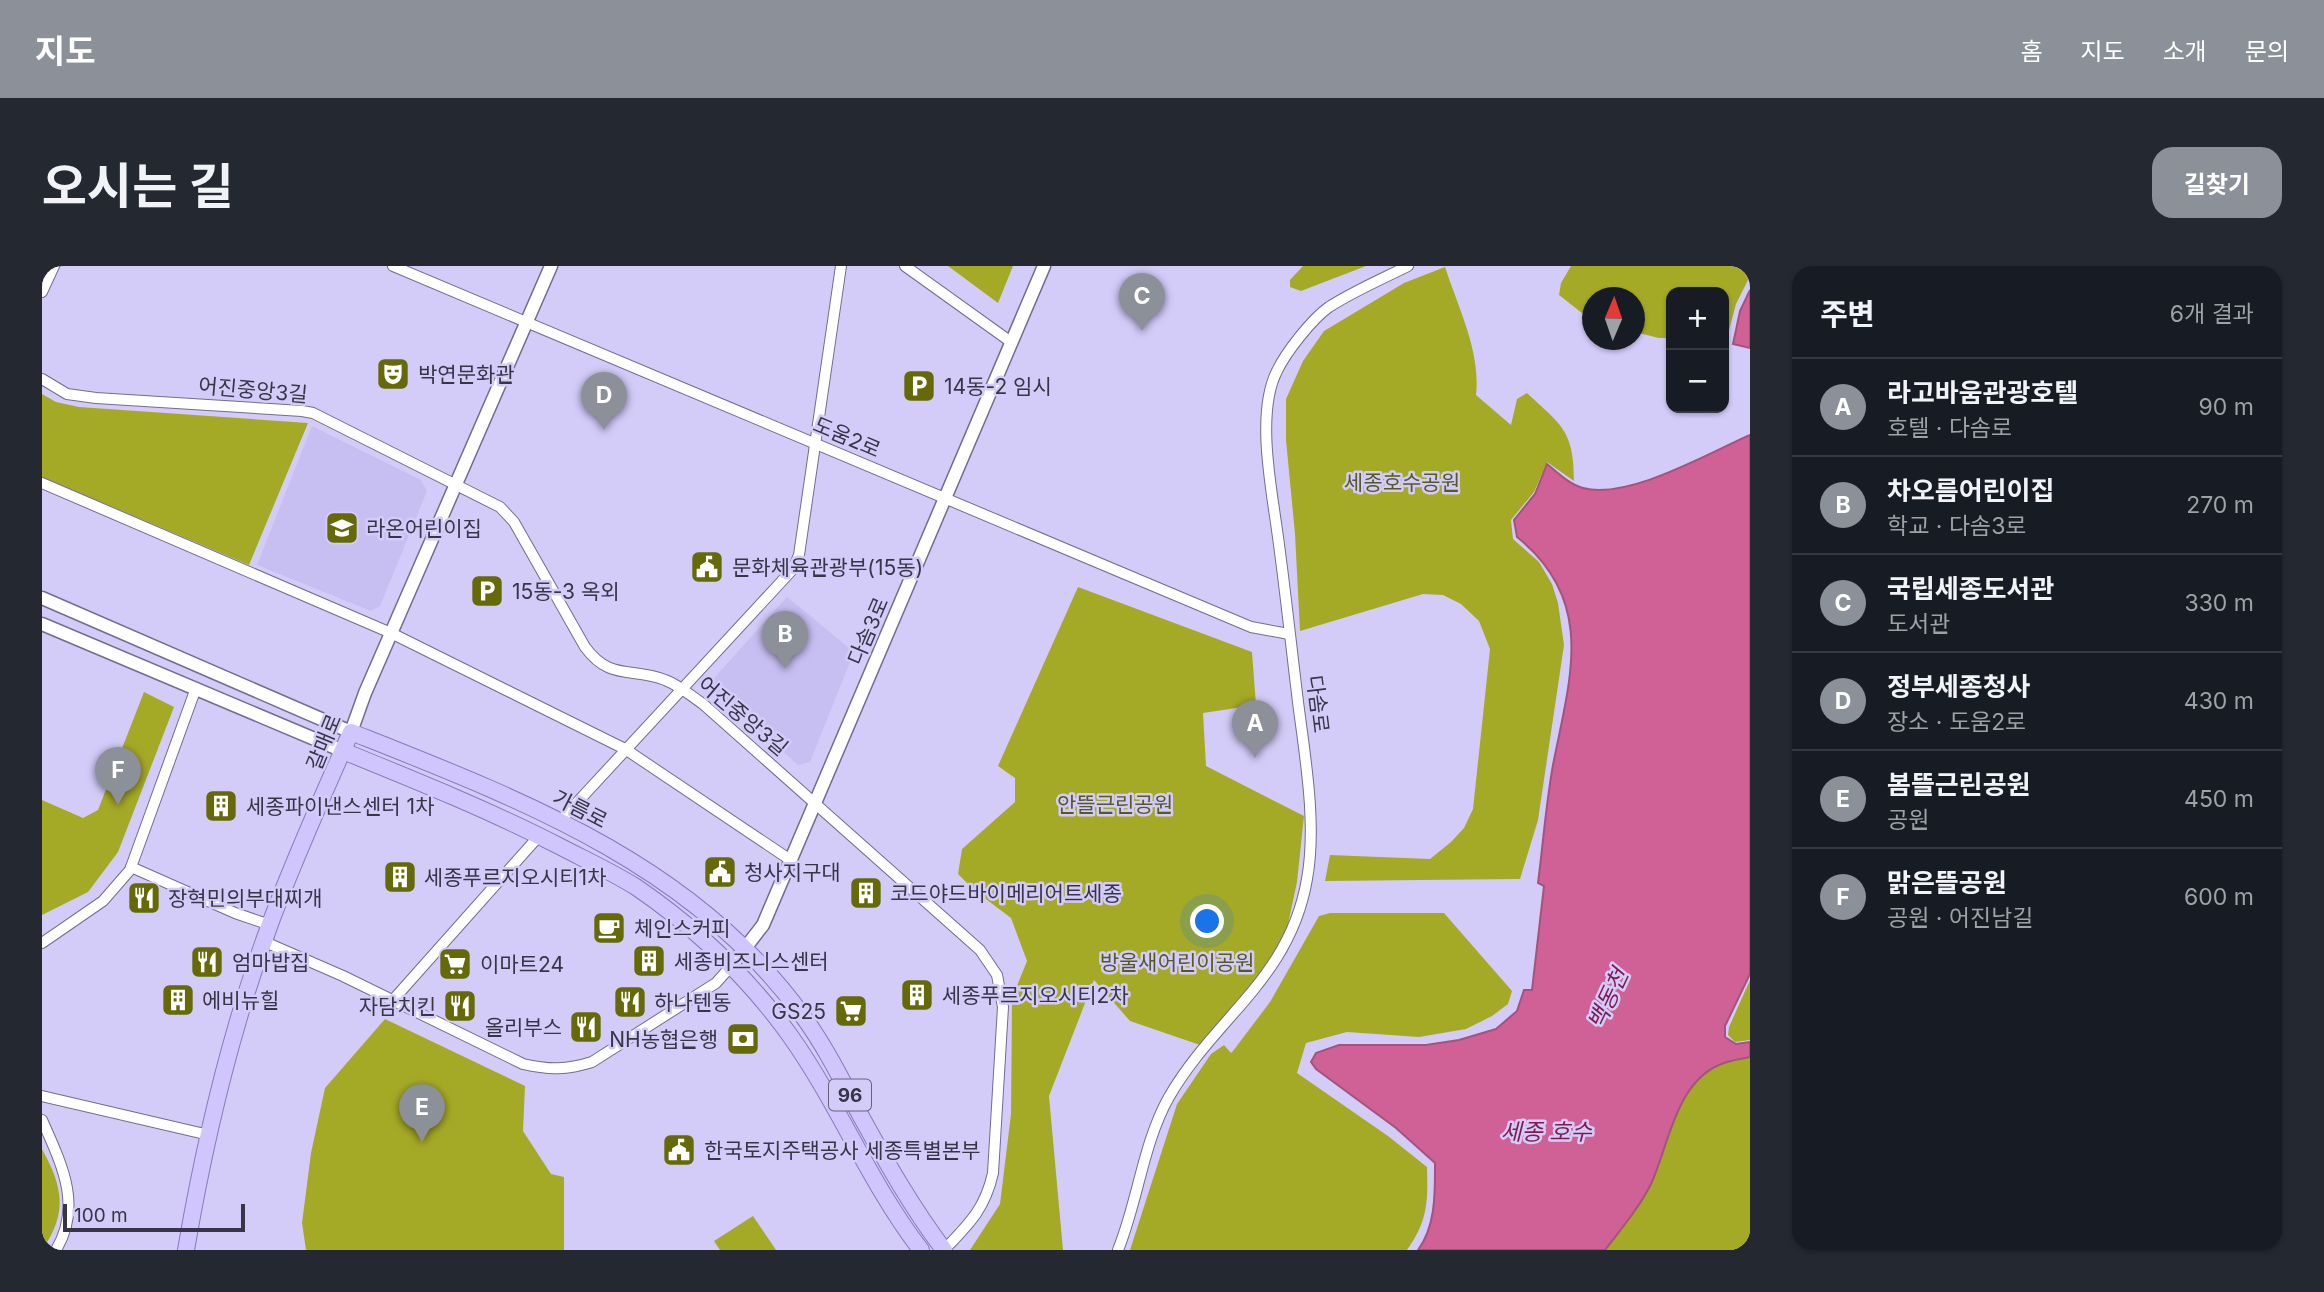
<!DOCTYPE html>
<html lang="ko">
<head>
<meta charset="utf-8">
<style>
	:root { --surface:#171b24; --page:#242831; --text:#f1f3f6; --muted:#9ea1a6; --line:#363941; --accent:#8c9099 }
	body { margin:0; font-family:Inter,"Noto Sans KR",sans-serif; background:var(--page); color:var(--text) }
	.controls { position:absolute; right:21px; top:21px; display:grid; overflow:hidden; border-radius:14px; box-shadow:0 2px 5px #0004 }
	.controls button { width:63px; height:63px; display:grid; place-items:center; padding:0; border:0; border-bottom:2px solid var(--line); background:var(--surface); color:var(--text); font:35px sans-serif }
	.compass { position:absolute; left:1540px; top:21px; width:63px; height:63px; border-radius:50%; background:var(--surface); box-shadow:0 2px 5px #0004; rotate:2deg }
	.scale { position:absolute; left:21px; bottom:18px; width:182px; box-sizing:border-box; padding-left:7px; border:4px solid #383547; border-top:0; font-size:19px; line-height:24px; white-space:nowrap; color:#383547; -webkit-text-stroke:5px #d3ccf9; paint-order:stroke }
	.you { position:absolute; left:1166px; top:656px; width:24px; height:24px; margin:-18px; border:5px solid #fff; border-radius:50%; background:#1a73e8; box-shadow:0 0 0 10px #1a73e833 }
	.badge { display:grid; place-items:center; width:46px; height:46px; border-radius:50%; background:var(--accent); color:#fff; font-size:23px; font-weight:700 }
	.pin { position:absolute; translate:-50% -58px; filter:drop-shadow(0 2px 4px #0008) }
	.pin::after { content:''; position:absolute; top:37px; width:24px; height:21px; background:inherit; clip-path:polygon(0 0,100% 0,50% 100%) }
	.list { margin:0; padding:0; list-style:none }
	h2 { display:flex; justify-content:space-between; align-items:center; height:91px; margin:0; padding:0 28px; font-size:30px }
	h2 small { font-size:23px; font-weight:400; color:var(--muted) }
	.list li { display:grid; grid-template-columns:46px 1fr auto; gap:21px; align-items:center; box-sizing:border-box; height:98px; padding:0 28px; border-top:2px solid var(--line) }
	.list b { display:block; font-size:26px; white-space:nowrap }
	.list p { margin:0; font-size:23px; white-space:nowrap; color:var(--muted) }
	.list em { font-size:23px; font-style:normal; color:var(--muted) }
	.map { position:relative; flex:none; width:1708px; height:984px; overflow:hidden; border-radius:21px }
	header { display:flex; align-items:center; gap:42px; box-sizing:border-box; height:98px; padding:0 35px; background:var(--accent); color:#fff }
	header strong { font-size:33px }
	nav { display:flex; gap:38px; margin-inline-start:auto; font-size:24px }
	.intro { display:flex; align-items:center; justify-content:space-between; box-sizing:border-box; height:168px; padding:0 42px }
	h1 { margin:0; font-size:49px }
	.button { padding:18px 32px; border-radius:21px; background:var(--accent); color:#fff; font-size:24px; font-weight:700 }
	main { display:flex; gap:42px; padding:0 42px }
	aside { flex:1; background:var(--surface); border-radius:21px; box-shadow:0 2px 5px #0004 }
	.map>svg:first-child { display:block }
	.built { fill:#c7bff2 }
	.green { fill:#a5aa26 }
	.water { fill:#cf6196; stroke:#a2547e; stroke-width:2 }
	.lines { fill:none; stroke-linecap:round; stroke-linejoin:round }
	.minor-casing { stroke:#726b93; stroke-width:12 }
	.tertiary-casing { stroke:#726b93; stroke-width:15 }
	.primary-casing { stroke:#877abb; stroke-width:18 }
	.minor { stroke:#fff; stroke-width:10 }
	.tertiary { stroke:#fff; stroke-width:12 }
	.primary { stroke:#d0c5fc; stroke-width:16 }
	.labels { text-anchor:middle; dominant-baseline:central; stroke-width:5; stroke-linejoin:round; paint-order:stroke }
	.shield { fill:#d3ccf9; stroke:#66627c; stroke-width:2 }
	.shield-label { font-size:19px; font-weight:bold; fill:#383547 }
	.poi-label { font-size:21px; fill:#383547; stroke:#d3ccf9; text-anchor:start }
	.street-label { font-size:21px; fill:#383547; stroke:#d3ccf9 }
	.park-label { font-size:21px; fill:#565927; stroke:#d3ccf9 }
	.water-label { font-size:23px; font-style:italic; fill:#7f1a51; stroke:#d3ccf9 }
</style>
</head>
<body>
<header>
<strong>지도</strong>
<nav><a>홈</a><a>지도</a><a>소개</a><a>문의</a></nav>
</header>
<div class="intro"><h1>오시는 길</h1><a class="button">길찾기</a></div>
<main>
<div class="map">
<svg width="1708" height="984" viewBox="0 0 1708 984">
	<rect width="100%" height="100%" fill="#d3ccf9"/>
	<g class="built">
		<path d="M270,160L379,214L385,225L338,340L329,345L215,299Z"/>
		<path d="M745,331L812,386L768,496L756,499L666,419Z"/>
	</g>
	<g class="green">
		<path d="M906,0H971L956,37Z"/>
		<path d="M1261,0H1324L1259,25L1248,21V14Z"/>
		<path d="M1529,0H1708V10L1694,38L1685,72L1682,70V26H1629V72H1617L1593,66L1592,32H1550V51L1540,47L1517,29L1519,17Z"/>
		<path d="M1403,1C1416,41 1439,86 1434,129L1469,159L1475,133L1485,127C1519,159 1532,164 1532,215L1505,196L1492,226L1469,254L1471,273L1497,296L1510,318L1516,337L1522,379L1496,554L1478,613L1283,615L1288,589L1388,593L1409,576L1422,562L1431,543L1448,383L1437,355L1419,338L1401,329L1381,328L1258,365L1253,268L1244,174V133L1261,95L1282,65L1362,17Z"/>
		<path d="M0,128L14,136L37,141L266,157L207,299L0,211Z"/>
		<path d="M1036,321L1210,386L1214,439L1161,447L1164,500L1262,550L1255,616L1240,686L1158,779L1088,755L1052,714L1007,830L1021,984H928L958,938L969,848L970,732L985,695L969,652L932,624L916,608L920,583L973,536V512L956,500Z"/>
		<path d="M102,426L132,441L76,586L46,626L0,649V534L41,552L56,544Z"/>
		<path d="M1288,647H1402L1470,725L1466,738L1450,750L1424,763L1377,771L1305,766L1264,777L1255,807L1346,870L1385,901C1386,935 1386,955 1365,984H1088L1135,838L1169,788L1182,779L1189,787L1191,785L1228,736L1277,650Z"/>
		<path d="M1708,714V774L1693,776L1686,769L1687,761Z"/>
		<path d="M343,753L483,820L481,865L509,908L522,911V984H264L260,957L269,887L283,822Z"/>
		<path d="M1708,791V984H1563C1579,963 1597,942 1609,918C1627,879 1634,813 1682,797C1690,794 1699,793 1708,791Z"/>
		<path d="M0,883C21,921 26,947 0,984Z"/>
		<path d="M711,950L734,984H678L672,975Z"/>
	</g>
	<g class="water">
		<path d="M1708,24V82L1691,78L1698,45Z"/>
		<path d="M1708,169V708L1683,760V771L1694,778L1708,776V791C1699,793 1690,794 1682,797C1634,813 1627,879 1609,918C1597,942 1579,963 1563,984H1376C1394,960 1393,927 1393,897L1354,862L1274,803L1269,796L1274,787L1297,779H1384L1417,774L1454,763L1475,745L1482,724H1490L1502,620L1496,617C1501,578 1504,538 1511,499C1528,412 1555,335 1475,271L1472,254L1493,228L1505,198C1516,207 1527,218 1541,222C1586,234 1665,188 1708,169Z"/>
	</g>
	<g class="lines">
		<defs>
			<g id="minor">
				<path d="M351,0L1209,361L1247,368"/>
				<path d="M863,0L969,76"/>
				<path d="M0,26L12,0"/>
				<path d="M0,113L25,128L54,132L260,145L271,147L458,241L472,256L543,381C568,415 589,401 623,414C637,419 649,430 661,438L938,684L955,709L961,741L951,907C943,943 927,958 902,984"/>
				<path d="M0,217L349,367L583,483L750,595"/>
				<path d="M518,555L751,303L757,289L799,0"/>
				<path d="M89,601L193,647L228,659"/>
				<path d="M223,676L301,710L481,798C507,804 525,804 550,796L674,717L690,699"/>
				<path d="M0,677L61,635L88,604L154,422"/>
				<path d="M351,734L497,570"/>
				<path d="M0,830L167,869"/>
				<path d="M0,854C19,897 41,939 14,984"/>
				<path d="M1076,984C1096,935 1101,877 1127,831C1173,751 1248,713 1265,613C1275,558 1263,491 1256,436C1249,379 1243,321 1235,264C1229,220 1214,146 1235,105C1244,86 1270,53 1287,41C1312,25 1340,13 1366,0"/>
			</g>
			<g id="tertiary">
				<path d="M0,332L309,466L323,427L509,0"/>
				<path d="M0,358L301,485"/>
				<path d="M690,699L721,659L1002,0"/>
			</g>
			<g id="primary">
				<path d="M301,485C375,515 449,545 519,581C544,594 570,606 594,621C654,662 707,712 749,771C797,839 828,918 879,984"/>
				<path d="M144,984C163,873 189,763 228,658C252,593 281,529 309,466C478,533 654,599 763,753C786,785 802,819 821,854C846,899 871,943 902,984"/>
			</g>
		</defs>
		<use href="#minor" class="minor-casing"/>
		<use href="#tertiary" class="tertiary-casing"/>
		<use href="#primary" class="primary-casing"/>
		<use href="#minor" class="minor"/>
		<use href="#tertiary" class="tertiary"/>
		<use href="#primary" class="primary"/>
	</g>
	<defs>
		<symbol id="theatre-square" viewBox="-11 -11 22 22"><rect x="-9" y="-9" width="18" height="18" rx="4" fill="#656907" stroke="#d3ccf9"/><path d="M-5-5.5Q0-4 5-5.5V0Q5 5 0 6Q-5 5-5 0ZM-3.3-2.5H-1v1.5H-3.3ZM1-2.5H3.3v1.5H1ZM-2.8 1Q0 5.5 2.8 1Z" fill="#fff"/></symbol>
		<symbol id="parking-square" viewBox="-11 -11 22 22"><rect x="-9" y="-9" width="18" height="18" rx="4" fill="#656907" stroke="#d3ccf9"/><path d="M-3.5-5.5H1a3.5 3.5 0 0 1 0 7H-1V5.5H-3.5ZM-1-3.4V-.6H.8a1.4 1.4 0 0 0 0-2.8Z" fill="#fff"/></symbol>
		<symbol id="school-square" viewBox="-11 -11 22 22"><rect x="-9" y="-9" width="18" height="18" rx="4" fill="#656907" stroke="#d3ccf9"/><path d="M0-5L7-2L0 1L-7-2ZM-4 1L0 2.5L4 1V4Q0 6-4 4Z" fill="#fff"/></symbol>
		<symbol id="civic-square" viewBox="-11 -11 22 22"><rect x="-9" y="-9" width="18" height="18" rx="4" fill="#656907" stroke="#d3ccf9"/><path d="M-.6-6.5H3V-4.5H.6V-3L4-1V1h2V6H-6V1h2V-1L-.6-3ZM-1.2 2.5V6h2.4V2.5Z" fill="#fff"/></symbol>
		<symbol id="building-square" viewBox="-11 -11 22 22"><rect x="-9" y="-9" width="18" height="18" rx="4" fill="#656907" stroke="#d3ccf9"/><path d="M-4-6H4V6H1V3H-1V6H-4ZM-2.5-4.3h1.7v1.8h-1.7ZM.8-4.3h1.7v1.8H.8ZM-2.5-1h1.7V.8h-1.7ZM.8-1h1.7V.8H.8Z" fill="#fff"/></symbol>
		<symbol id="restaurant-square" viewBox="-11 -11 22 22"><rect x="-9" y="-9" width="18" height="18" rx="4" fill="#656907" stroke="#d3ccf9"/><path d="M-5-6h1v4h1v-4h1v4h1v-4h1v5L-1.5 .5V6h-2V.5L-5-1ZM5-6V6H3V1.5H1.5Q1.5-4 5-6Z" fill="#fff"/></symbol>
		<symbol id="cafe-square" viewBox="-11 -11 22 22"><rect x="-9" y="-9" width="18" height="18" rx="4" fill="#656907" stroke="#d3ccf9"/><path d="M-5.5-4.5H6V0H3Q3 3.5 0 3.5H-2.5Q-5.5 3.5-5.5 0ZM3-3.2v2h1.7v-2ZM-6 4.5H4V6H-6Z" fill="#fff"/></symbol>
		<symbol id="supermarket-square" viewBox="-11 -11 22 22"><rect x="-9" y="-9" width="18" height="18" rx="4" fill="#656907" stroke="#d3ccf9"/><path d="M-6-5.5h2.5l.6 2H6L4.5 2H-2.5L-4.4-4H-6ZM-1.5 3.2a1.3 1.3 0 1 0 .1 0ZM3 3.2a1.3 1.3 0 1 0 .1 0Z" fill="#fff"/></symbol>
		<symbol id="bank-square" viewBox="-11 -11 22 22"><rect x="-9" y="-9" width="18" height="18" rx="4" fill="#656907" stroke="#d3ccf9"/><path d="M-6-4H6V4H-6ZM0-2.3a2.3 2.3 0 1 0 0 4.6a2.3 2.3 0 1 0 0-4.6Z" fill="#fff"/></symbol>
	</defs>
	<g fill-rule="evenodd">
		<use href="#theatre-square" x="332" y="89" width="38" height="38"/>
		<use href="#parking-square" x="858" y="101" width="38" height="38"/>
		<use href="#school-square" x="281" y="243" width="38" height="38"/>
		<use href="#civic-square" x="646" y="282" width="38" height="38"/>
		<use href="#parking-square" x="426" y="306" width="38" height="38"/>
		<use href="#building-square" x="160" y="521" width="38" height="38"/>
		<use href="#civic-square" x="659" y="587" width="38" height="38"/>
		<use href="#building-square" x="339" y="592" width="38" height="38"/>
		<use href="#building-square" x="805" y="608" width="38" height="38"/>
		<use href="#restaurant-square" x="83" y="613" width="38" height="38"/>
		<use href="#cafe-square" x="548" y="643" width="38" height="38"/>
		<use href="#building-square" x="588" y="676" width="38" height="38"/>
		<use href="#restaurant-square" x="146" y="677" width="38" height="38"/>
		<use href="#supermarket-square" x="394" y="679" width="38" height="38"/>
		<use href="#building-square" x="856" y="710" width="38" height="38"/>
		<use href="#building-square" x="117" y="715" width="38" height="38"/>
		<use href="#restaurant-square" x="569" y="717" width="38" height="38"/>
		<use href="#restaurant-square" x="399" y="721" width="38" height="38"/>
		<use href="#supermarket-square" x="790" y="726" width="38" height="38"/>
		<use href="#restaurant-square" x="525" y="742" width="38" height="38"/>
		<use href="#bank-square" x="682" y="754" width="38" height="38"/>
		<use href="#civic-square" x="618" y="865" width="38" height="38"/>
	</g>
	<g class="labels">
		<rect class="shield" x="787" y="813.5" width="42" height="31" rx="5"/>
		<g class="shield-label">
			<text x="808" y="829">96</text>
		</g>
		<g class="poi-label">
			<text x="376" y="108">박연문화관</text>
			<text x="902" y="120">14동-2 임시</text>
			<text x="324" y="262">라온어린이집</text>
			<text x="690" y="301">문화체육관광부(15동)</text>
			<text x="470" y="325">15동-3 옥외</text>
			<text x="204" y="540">세종파이낸스센터 1차</text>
			<text x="702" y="606">청사지구대</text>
			<text x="382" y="611">세종푸르지오시티1차</text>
			<text x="848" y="627">코드야드바이메리어트세종</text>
			<text x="126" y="632">장혁민의부대찌개</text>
			<text x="592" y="662">체인스커피</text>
			<text x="632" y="695">세종비즈니스센터</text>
			<text x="190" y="696">엄마밥집</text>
			<text x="438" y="698">이마트24</text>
			<text x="900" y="729">세종푸르지오시티2차</text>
			<text x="160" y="734">에비뉴힐</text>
			<text x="612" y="736">하나텐동</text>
			<text x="394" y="740" text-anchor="end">자담치킨</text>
			<text x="784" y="745" text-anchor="end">GS25</text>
			<text x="520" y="761" text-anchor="end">올리부스</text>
			<text x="676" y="773" text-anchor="end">NH농협은행</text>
			<text x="662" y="884">한국토지주택공사 세종특별본부</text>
		</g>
		<g class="street-label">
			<text transform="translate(211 124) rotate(5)">어진중앙3길</text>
			<text transform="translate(805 171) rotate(23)">도움2로</text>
			<text transform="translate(826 365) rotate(-67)">다솜3로</text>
			<text transform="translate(1276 438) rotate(83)">다솜로</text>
			<text transform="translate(701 450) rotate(40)">어진중앙3길</text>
			<text transform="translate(282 476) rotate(-68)">갈매로</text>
			<text transform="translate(538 543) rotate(27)">가름로</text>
		</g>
		<g class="park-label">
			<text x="1360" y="216">세종호수공원</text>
			<text x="1073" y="538">안뜰근린공원</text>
			<text x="1135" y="696">방울새어린이공원</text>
		</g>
		<g class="water-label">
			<text transform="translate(1566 733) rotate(-65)">백동천</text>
			<text x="1504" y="866">세종 호수</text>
		</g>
	</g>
</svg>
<div class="controls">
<button>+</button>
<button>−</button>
</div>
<svg class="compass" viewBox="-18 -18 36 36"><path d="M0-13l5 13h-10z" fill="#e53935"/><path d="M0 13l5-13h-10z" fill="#9ea1a6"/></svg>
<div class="scale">100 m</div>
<div class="you"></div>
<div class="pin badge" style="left:1213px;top:492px">A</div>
<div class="pin badge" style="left:743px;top:403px">B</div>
<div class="pin badge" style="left:1100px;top:65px">C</div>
<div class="pin badge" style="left:562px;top:164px">D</div>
<div class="pin badge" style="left:380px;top:876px">E</div>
<div class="pin badge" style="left:76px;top:539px">F</div>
</div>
<aside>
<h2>주변<small>6개 결과</small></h2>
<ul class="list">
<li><span class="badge">A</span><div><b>라고바움관광호텔</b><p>호텔 · 다솜로</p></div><em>90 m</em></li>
<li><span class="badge">B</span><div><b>차오름어린이집</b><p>학교 · 다솜3로</p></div><em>270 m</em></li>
<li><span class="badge">C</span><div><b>국립세종도서관</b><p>도서관</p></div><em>330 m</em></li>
<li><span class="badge">D</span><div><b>정부세종청사</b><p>장소 · 도움2로</p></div><em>430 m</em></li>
<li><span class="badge">E</span><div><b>봄뜰근린공원</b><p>공원</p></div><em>450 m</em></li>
<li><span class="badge">F</span><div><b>맑은뜰공원</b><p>공원 · 어진남길</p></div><em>600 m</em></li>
</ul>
</aside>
</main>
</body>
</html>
